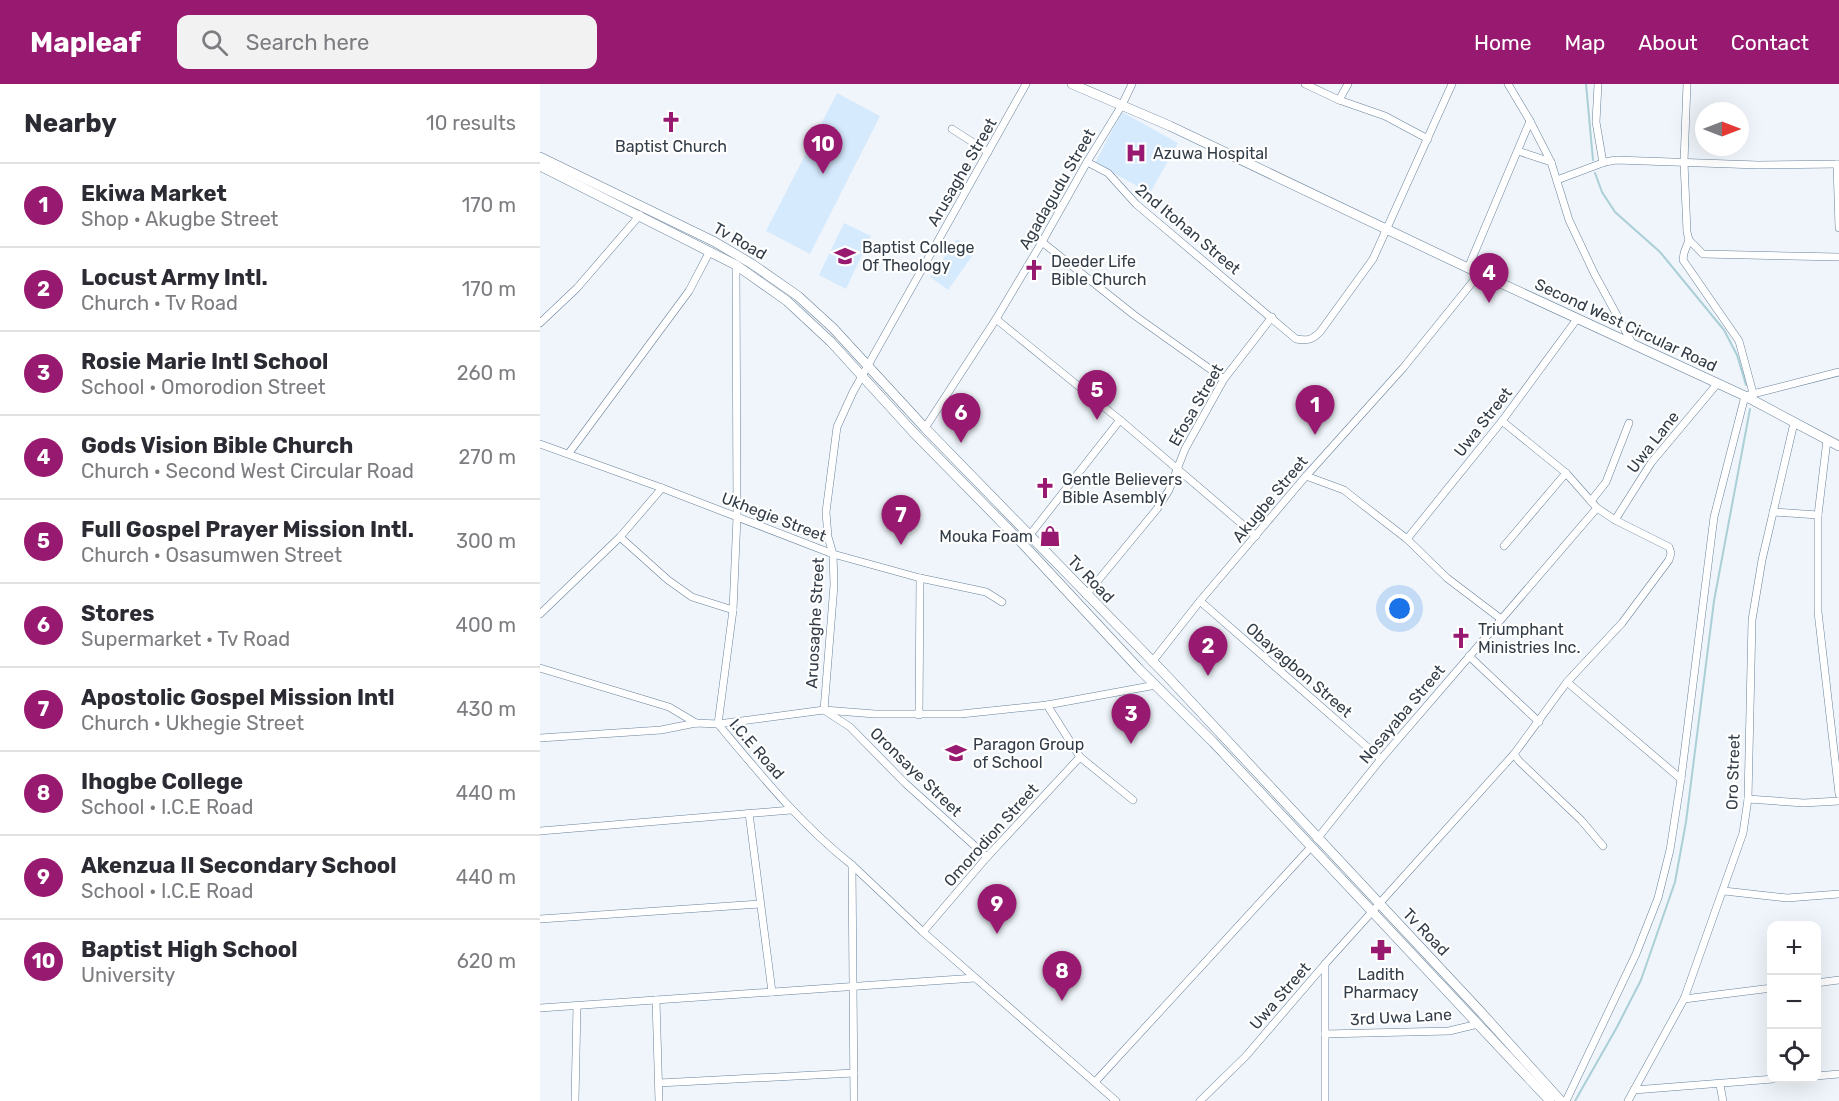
<!DOCTYPE html>
<html lang="en">
<head>
<meta charset="utf-8">
<style>
	:root { --surface:#fff; --page:#f2f2f3; --text:#2b2b33; --muted:#7c7c81; --line:#e1e1e2; --accent:#981970 }
	body { margin:0; font-family:Rubik,sans-serif; background:var(--page); color:var(--text) }
	.controls { position:absolute; right:18px; bottom:18px; display:grid; overflow:hidden; border-radius:12px; box-shadow:0 6px 24px #0002 }
	.controls button { width:54px; height:54px; display:grid; place-items:center; padding:0; border:0; border-bottom:2px solid var(--line); background:var(--surface); color:var(--text); font:30px sans-serif }
	.compass { position:absolute; left:1155px; top:18px; width:54px; height:54px; border-radius:50%; background:var(--surface); box-shadow:0 6px 24px #0002; rotate:90deg }
	.you { position:absolute; left:860px; top:525px; width:21px; height:21px; margin:-15px; border:4px solid #fff; border-radius:50%; background:#1a73e8; box-shadow:0 0 0 9px #1a73e833 }
	.badge { display:grid; place-items:center; width:39px; height:39px; border-radius:50%; background:var(--accent); color:#fff; font-size:20px; font-weight:700 }
	.pin { position:absolute; translate:-50% -50px; filter:drop-shadow(0 2px 3px #0008) }
	.pin::after { content:''; position:absolute; top:32px; width:21px; height:18px; background:inherit; clip-path:polygon(0 0,100% 0,50% 100%) }
	.list { margin:0; padding:0; list-style:none }
	h2 { display:flex; justify-content:space-between; align-items:center; height:78px; margin:0; padding:0 24px; font-size:26px }
	h2 small { font-size:20px; font-weight:400; color:var(--muted) }
	.list li { display:grid; grid-template-columns:39px 1fr auto; gap:18px; align-items:center; box-sizing:border-box; height:84px; padding:0 24px; border-top:2px solid var(--line) }
	.list b { display:block; font-size:22px; white-space:nowrap }
	.list p { margin:0; font-size:20px; white-space:nowrap; color:var(--muted) }
	.list em { font-size:20px; font-style:normal; color:var(--muted) }
	.icon { flex:none; width:33px; height:33px; fill:none; stroke:currentColor; stroke-width:2; stroke-linecap:round; stroke-linejoin:round }
	.map { position:relative; flex:none; width:1299px; height:1017px; overflow:hidden }
	header { display:flex; align-items:center; gap:36px; box-sizing:border-box; height:84px; padding:0 30px; background:var(--accent); color:#fff }
	header strong { font-size:28px }
	nav { display:flex; gap:33px; margin-inline-start:auto; font-size:21px }
	.search { width:420px; height:54px; background:var(--page); display:flex; align-items:center; gap:15px; box-sizing:border-box; padding:0 21px; border-radius:12px; color:var(--muted); font-size:22px }
	main { display:flex }
	aside { flex:1; background:var(--surface) }
	.map>svg:first-child { display:block }
	.built { fill:#d6eafe }
	.lines { fill:none; stroke-linecap:round; stroke-linejoin:round }
	.stream { stroke:#aacfd6; stroke-width:2 }
	.street-casing { stroke:#69819a; stroke-width:8 }
	.secondary-casing { stroke:#69819a; stroke-width:10 }
	.street { stroke:#fff; stroke-width:7 }
	.secondary { stroke:#fff; stroke-width:9 }
	.labels { text-anchor:middle; dominant-baseline:central; stroke-width:4.5; stroke-linejoin:round; paint-order:stroke }
	.poi-label { font-size:16px; fill:#323d48; stroke:#fff; text-anchor:start }
	.street-label { font-size:16px; fill:#323d48; stroke:#fff }
</style>
</head>
<body>
<header>
<strong>Mapleaf</strong>
<div class="search"><svg class="icon" aria-label="search" viewBox="0 0 24 24"><circle cx="10" cy="10" r="6"/><path d="M15 15l6 6"/></svg>Search here</div>
<nav><a>Home</a><a>Map</a><a>About</a><a>Contact</a></nav>
</header>
<main>
<aside>
<h2>Nearby<small>10 results</small></h2>
<ul class="list">
<li><span class="badge">1</span><div><b>Ekiwa Market</b><p>Shop · Akugbe Street</p></div><em>170 m</em></li>
<li><span class="badge">2</span><div><b>Locust Army Intl.</b><p>Church · Tv Road</p></div><em>170 m</em></li>
<li><span class="badge">3</span><div><b>Rosie Marie Intl School</b><p>School · Omorodion Street</p></div><em>260 m</em></li>
<li><span class="badge">4</span><div><b>Gods Vision Bible Church</b><p>Church · Second West Circular Road</p></div><em>270 m</em></li>
<li><span class="badge">5</span><div><b>Full Gospel Prayer Mission Intl.</b><p>Church · Osasumwen Street</p></div><em>300 m</em></li>
<li><span class="badge">6</span><div><b>Stores</b><p>Supermarket · Tv Road</p></div><em>400 m</em></li>
<li><span class="badge">7</span><div><b>Apostolic Gospel Mission Intl</b><p>Church · Ukhegie Street</p></div><em>430 m</em></li>
<li><span class="badge">8</span><div><b>Ihogbe College</b><p>School · I.C.E Road</p></div><em>440 m</em></li>
<li><span class="badge">9</span><div><b>Akenzua II Secondary School</b><p>School · I.C.E Road</p></div><em>440 m</em></li>
<li><span class="badge">10</span><div><b>Baptist High School</b><p>University</p></div><em>620 m</em></li>
</ul>
</aside>
<div class="map">
<svg width="1299" height="1017" viewBox="0 0 1299 1017">
	<rect width="100%" height="100%" fill="#eff5fa"/>
	<g class="built">
		<path d="M297,9L340,32L270,170L226,147Z"/>
		<path d="M582,28L638,59L610,109L555,79Z"/>
		<path d="M304,139L331,152L306,205L279,191Z"/>
		<path d="M417,155L435,168L408,206L390,193Z"/>
	</g>
	<g class="lines">
		<g class="stream">
			<path d="M1046,0L1053,76"/>
			<path d="M1055,89L1062,108L1075,128L1120,168L1184,246L1197,271L1206,301"/>
			<path d="M1035,1017L1077,943L1101,896L1135,798L1146,738L1174,517L1210,325"/>
		</g>
		<defs>
			<g id="street">
				<path d="M765,0L799,16L845,32L888,55"/>
				<path d="M968,0L990,37L1011,78L1029,136L1054,189L1092,259"/>
				<path d="M1058,0L1056,38L1063,79"/>
				<path d="M1147,0L1144,78L1147,148L1149,156L1163,170L1299,173"/>
				<path d="M799,16L808,0"/>
				<path d="M412,45L448,68"/>
				<path d="M978,67L1011,78"/>
				<path d="M547,78L568,89L596,120L756,255C767,257 772,256 780,248L833,175L912,0"/>
				<path d="M1297,80L1299,144"/>
				<path d="M1017,96L1065,78L1076,76L1218,81L1299,80"/>
				<path d="M1149,156L1144,169L1143,176L1199,257L1213,309"/>
				<path d="M502,158L594,231L684,295"/>
				<path d="M196,181L197,433L193,526L178,640C220,690 260,740 312,781L383,848L576,1017"/>
				<path d="M928,184L990,37"/>
				<path d="M456,235L580,336L716,452"/>
				<path d="M0,239L37,204L100,131"/>
				<path d="M385,344L456,235L502,158L547,78L582,21L592,0"/>
				<path d="M1287,356L1278,431V528L1299,710"/>
				<path d="M0,360L122,404L293,470L380,494L446,508L462,518"/>
				<path d="M29,369L149,207L170,167"/>
				<path d="M766,392L804,406L814,414L867,455L907,494L961,535"/>
				<path d="M1051,417L1066,398L1089,339"/>
				<path d="M1233,428L1278,431"/>
				<path d="M1075,436L1111,379L1177,300"/>
				<path d="M489,452L580,336"/>
				<path d="M80,453L128,496L152,513L193,526"/>
				<path d="M867,455L962,337L1037,235"/>
				<path d="M964,462L1026,389"/>
				<path d="M546,511L617,425L629,406L645,365L684,295L732,233"/>
				<path d="M660,517L841,675"/>
				<path d="M0,530L80,453L122,404"/>
				<path d="M929,572L999,638"/>
				<path d="M612,578L660,517L766,392L863,284L939,190"/>
				<path d="M0,584L129,623L156,639"/>
				<path d="M1027,598L1141,695"/>
				<path d="M507,621L540,673L593,716"/>
				<path d="M379,631L380,494"/>
				<path d="M0,654L121,646L156,639L178,640L284,626L335,630H421L507,621L616,601"/>
				<path d="M974,670L979,677L1041,736L1063,762"/>
				<path d="M1208,715L1264,719L1299,717"/>
				<path d="M209,729L232,908"/>
				<path d="M0,747L251,726"/>
				<path d="M777,755L841,675L1057,424L1026,389L962,337"/>
				<path d="M447,773L365,699L310,643L284,626L294,501L293,470L288,453L286,428L297,343L313,308L486,0"/>
				<path d="M312,781L314,1017"/>
				<path d="M1184,807L1247,814L1299,810"/>
				<path d="M0,835L220,820"/>
				<path d="M383,848L447,773L540,673"/>
				<path d="M785,880V1017"/>
				<path d="M1276,899L1299,896"/>
				<path d="M1144,915L1232,904"/>
				<path d="M116,916L119,1017"/>
				<path d="M0,924L435,894"/>
				<path d="M785,950L909,947L938,940"/>
				<path d="M1276,992L1299,990"/>
				<path d="M555,998L771,763"/>
				<path d="M119,999L314,989"/>
				<path d="M1180,1001L1183,1017"/>
				<path d="M1094,1006L1246,994"/>
				<path d="M35,1017L37,922"/>
				<path d="M660,1017L706,972L785,880L974,670L1027,598L1082,539L1129,476L1131,469L1129,463L1075,436L1057,424"/>
				<path d="M1026,1017L1096,870L1118,814L1130,766L1141,695L1174,433L1205,312L1299,288"/>
				<path d="M1088,1017L1144,915L1203,749L1208,715L1212,536L1222,476L1254,339"/>
			</g>
			<g id="secondary">
				<path d="M532,0L630,42L928,184L1205,312L1299,362"/>
				<path d="M0,73L175,158L212,180L258,212L293,244L385,344L625,590L940,927L1021,1017"/>
				<path d="M0,82L196,181L247,217L291,258L373,348L481,458L599,585L673,658L1010,1017"/>
			</g>
		</defs>
		<use href="#street" class="street-casing"/>
		<use href="#secondary" class="secondary-casing"/>
		<use href="#street" class="street"/>
		<use href="#secondary" class="secondary"/>
	</g>
	<defs>
		<symbol id="church-bare" viewBox="-9 -9 18 18"><path d="M-1.2-6h2.4v3.5h3.3v2.4h-3.3V6h-2.4V-.1h-3.3v-2.4h3.3Z" fill="#981970" stroke="#fff" stroke-width="2.5" paint-order="stroke"/></symbol>
		<symbol id="hospital-bare" viewBox="-9 -9 18 18"><path d="M-5-5h3v3.5h4V-5h3V5h-3V1.5h-4V5h-3Z" fill="#981970" stroke="#fff" stroke-width="2.5" paint-order="stroke"/></symbol>
		<symbol id="university-bare" viewBox="-9 -9 18 18"><path d="M0-5L7-2L0 1L-7-2ZM-4 1L0 2.5L4 1V4Q0 6-4 4Z" fill="#981970" stroke="#fff" stroke-width="2.5" paint-order="stroke"/></symbol>
		<symbol id="shop-bare" viewBox="-9 -9 18 18"><path d="M-5-2.5h2.3a2.7 3.5 0 0 1 5.4 0H5L5.5 6h-11ZM-1.5-2.5h3a1.5 2.3 0 0 0-3 0Z" fill="#981970" stroke="#fff" stroke-width="2.5" paint-order="stroke"/></symbol>
		<symbol id="school-bare" viewBox="-9 -9 18 18"><path d="M0-5L7-2L0 1L-7-2ZM-4 1L0 2.5L4 1V4Q0 6-4 4Z" fill="#981970" stroke="#fff" stroke-width="2.5" paint-order="stroke"/></symbol>
		<symbol id="pharmacy-bare" viewBox="-9 -9 18 18"><path d="M-2-6h4v4h4v4h-4v4h-4v-4h-4v-4h4Z" fill="#981970" stroke="#fff" stroke-width="2.5" paint-order="stroke"/></symbol>
	</defs>
	<g fill-rule="evenodd">
		<use href="#church-bare" x="116" y="23" width="30" height="30"/>
		<use href="#hospital-bare" x="581" y="54" width="30" height="30"/>
		<use href="#university-bare" x="290" y="157" width="30" height="30"/>
		<use href="#church-bare" x="479" y="171" width="30" height="30"/>
		<use href="#church-bare" x="490" y="389" width="30" height="30"/>
		<use href="#shop-bare" x="495" y="437" width="30" height="30"/>
		<use href="#church-bare" x="906" y="539" width="30" height="30"/>
		<use href="#school-bare" x="401" y="654" width="30" height="30"/>
		<use href="#pharmacy-bare" x="826" y="851" width="30" height="30"/>
	</g>
	<g class="labels">
		<g class="poi-label">
			<text x="131" y="62" text-anchor="middle">Baptist Church</text>
			<text x="613" y="69">Azuwa Hospital</text>
			<text x="322" y="163">Baptist College<tspan x="322" dy="18">Of Theology</tspan></text>
			<text x="511" y="177">Deeder Life<tspan x="511" dy="18">Bible Church</tspan></text>
			<text x="522" y="395">Gentle Believers<tspan x="522" dy="18">Bible Asembly</tspan></text>
			<text x="493" y="452" text-anchor="end">Mouka Foam</text>
			<text x="938" y="545">Triumphant<tspan x="938" dy="18">Ministries Inc.</tspan></text>
			<text x="433" y="660">Paragon Group<tspan x="433" dy="18">of School</tspan></text>
			<text x="841" y="890" text-anchor="middle">Ladith<tspan x="841" dy="18">Pharmacy</tspan></text>
		</g>
		<g class="street-label">
			<text transform="translate(422 88) rotate(-60)">Arusaghe Street</text>
			<text transform="translate(517 105) rotate(-60)">Agadagudu Street</text>
			<text transform="translate(648 145) rotate(40)">2nd Itohan Street</text>
			<text transform="translate(200 157) rotate(30)">Tv Road</text>
			<text transform="translate(1086 241) rotate(25)">Second West Circular Road</text>
			<text transform="translate(656 321) rotate(-60)">Efosa Street</text>
			<text transform="translate(943 338) rotate(-52)">Uwa Street</text>
			<text transform="translate(1113 358) rotate(-52)">Uwa Lane</text>
			<text transform="translate(730 415) rotate(-50)">Akugbe Street</text>
			<text transform="translate(234 433) rotate(21)">Ukhegie Street</text>
			<text transform="translate(551 495) rotate(46)">Tv Road</text>
			<text transform="translate(275 539) rotate(-87)">Aruosaghe Street</text>
			<text transform="translate(759 586) rotate(41)">Obayagbon Street</text>
			<text transform="translate(862 630) rotate(-50)">Nosayaba Street</text>
			<text transform="translate(217 665) rotate(49)">I.C.E Road</text>
			<text transform="translate(376 688) rotate(44)">Oronsaye Street</text>
			<text transform="translate(1193 688) rotate(-88)">Oro Street</text>
			<text transform="translate(451 751) rotate(-48)">Omorodion Street</text>
			<text transform="translate(886 848) rotate(46)">Tv Road</text>
			<text transform="translate(740 912) rotate(-49)">Uwa Street</text>
			<text transform="translate(861 933) rotate(-3)">3rd Uwa Lane</text>
		</g>
	</g>
</svg>
<div class="controls">
<button>+</button>
<button>−</button>
<button><svg class="icon" aria-label="locate" viewBox="0 0 24 24"><circle cx="12" cy="12" r="6"/><path d="M12 2v4M12 18v4M2 12h4M18 12h4"/></svg></button>
</div>
<svg class="compass" viewBox="-18 -18 36 36"><path d="M0-13l5 13h-10z" fill="#e53935"/><path d="M0 13l5-13h-10z" fill="#7c7c81"/></svg>
<div class="you"></div>
<div class="pin badge" style="left:775px;top:351px">1</div>
<div class="pin badge" style="left:668px;top:592px">2</div>
<div class="pin badge" style="left:591px;top:660px">3</div>
<div class="pin badge" style="left:949px;top:219px">4</div>
<div class="pin badge" style="left:557px;top:336px">5</div>
<div class="pin badge" style="left:421px;top:359px">6</div>
<div class="pin badge" style="left:361px;top:461px">7</div>
<div class="pin badge" style="left:522px;top:917px">8</div>
<div class="pin badge" style="left:457px;top:850px">9</div>
<div class="pin badge" style="left:283px;top:90px">10</div>
</div>
</main>
</body>
</html>
